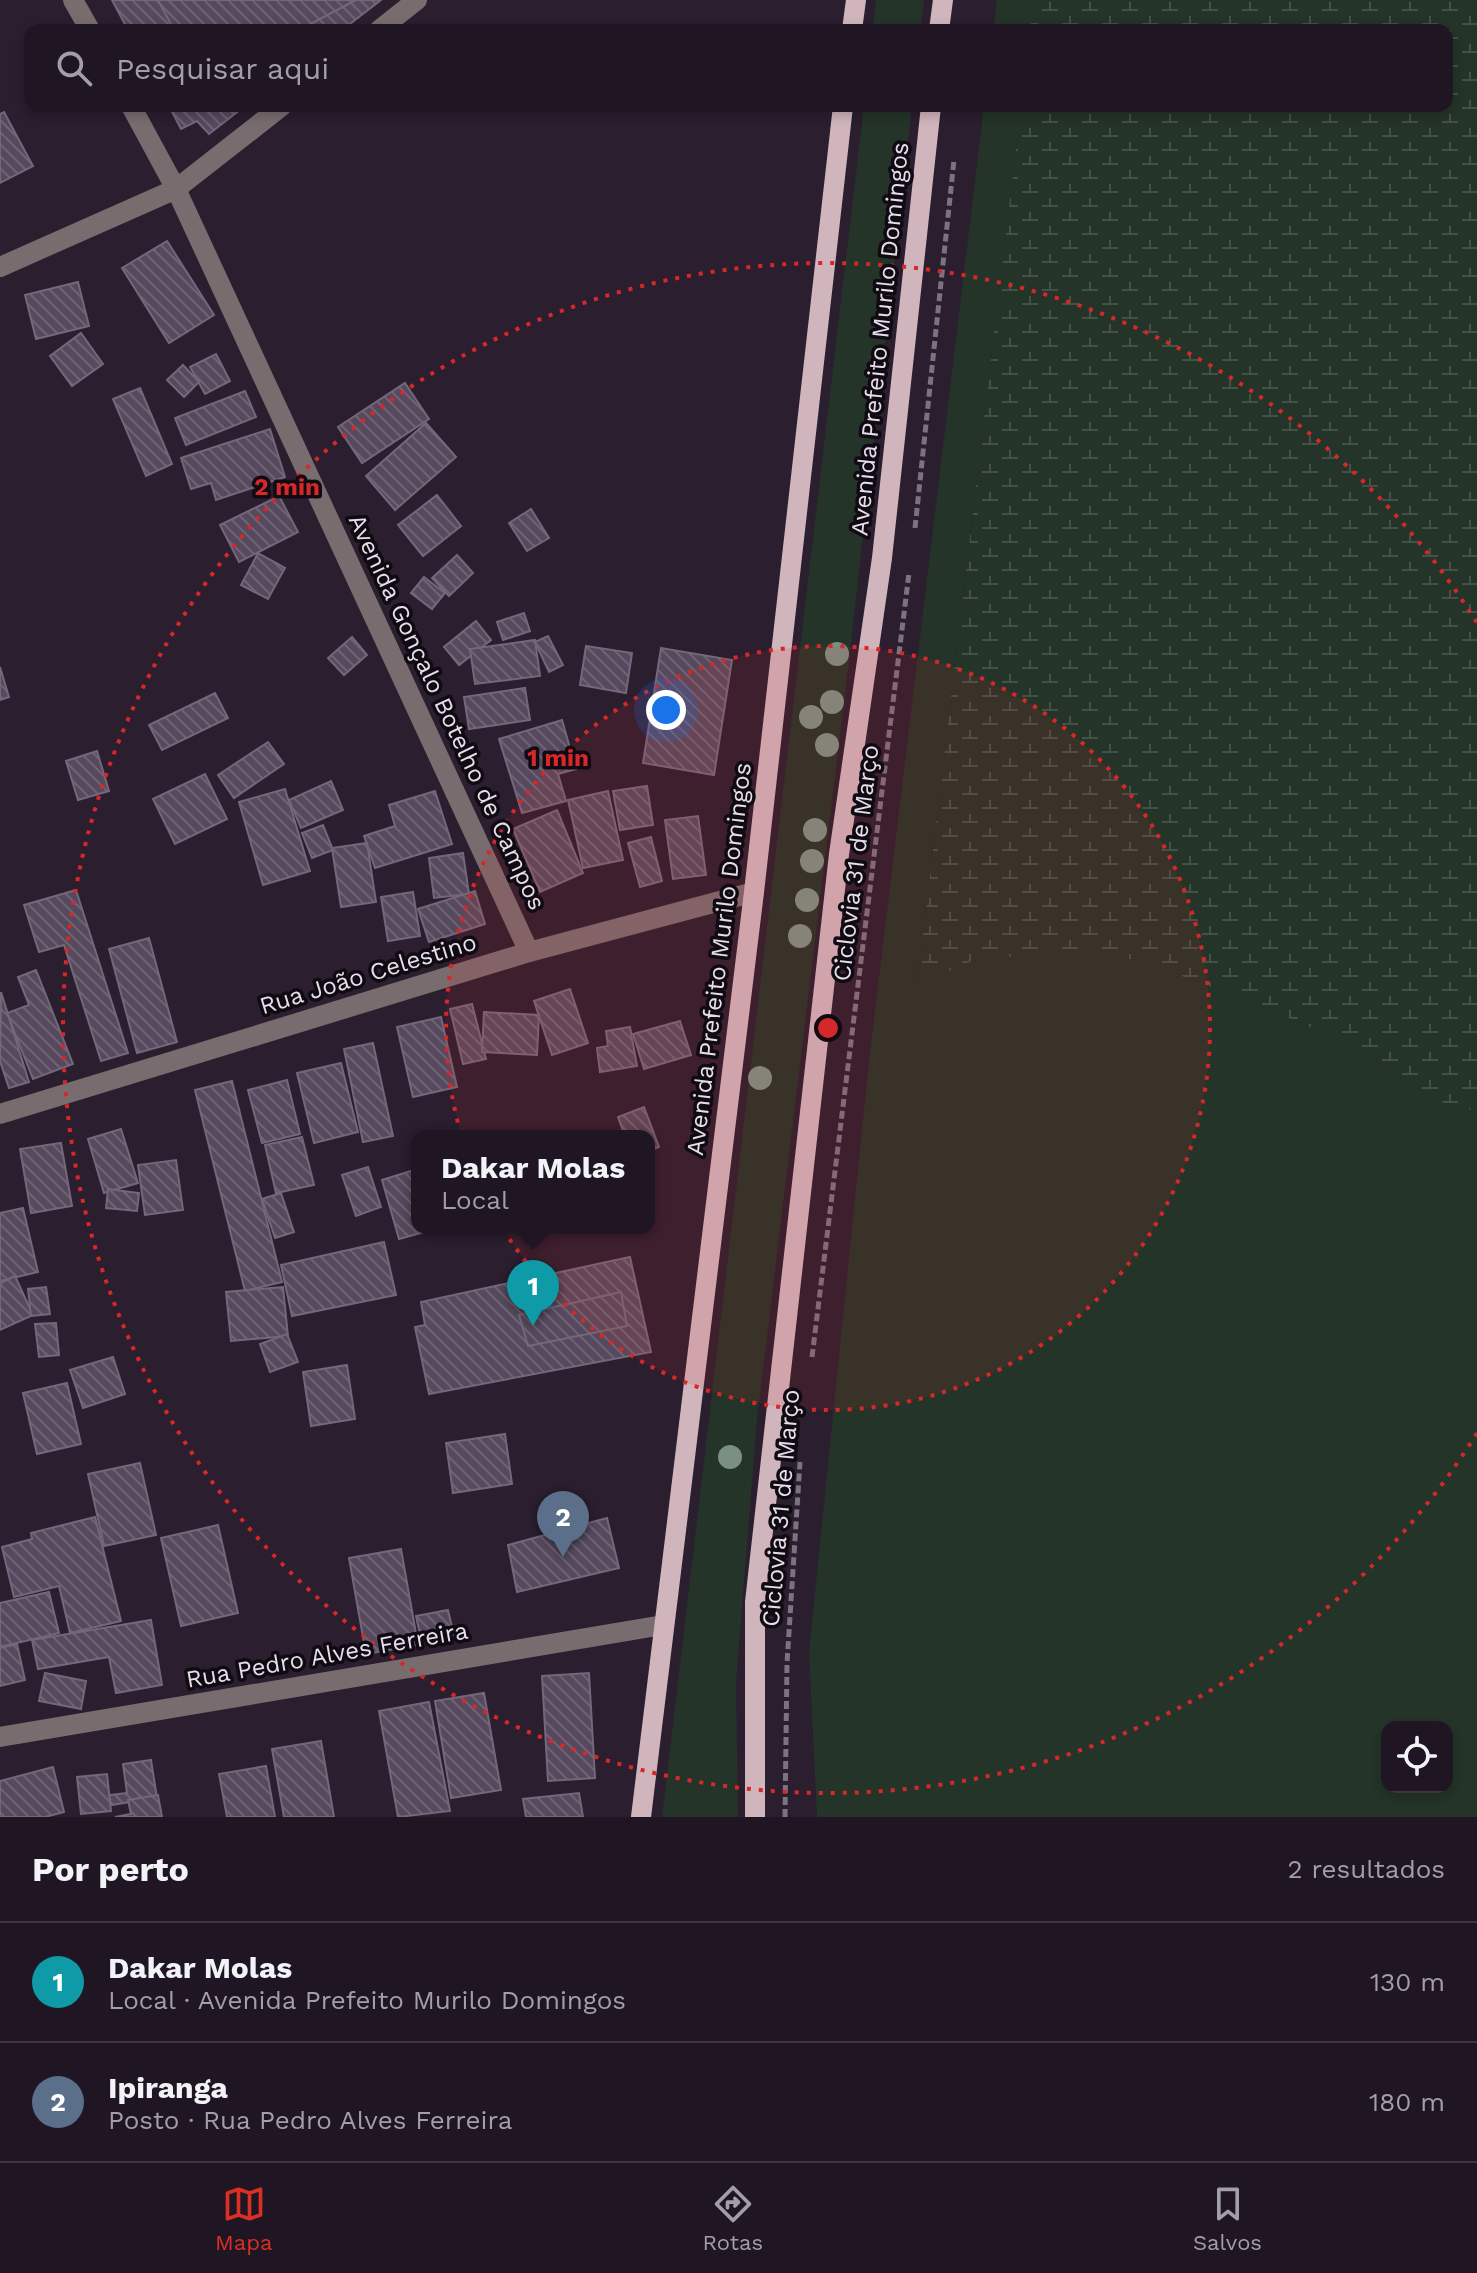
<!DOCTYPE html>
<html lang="pt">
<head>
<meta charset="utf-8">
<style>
	:root { --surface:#201623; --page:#281f2b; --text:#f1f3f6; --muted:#a29fa6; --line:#3d3541; --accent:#d93025 }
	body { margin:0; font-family:"Work Sans",sans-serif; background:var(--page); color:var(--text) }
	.controls { position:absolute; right:24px; bottom:24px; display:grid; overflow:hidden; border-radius:16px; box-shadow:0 4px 12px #0003 }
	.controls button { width:72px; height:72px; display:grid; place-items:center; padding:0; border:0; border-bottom:2px solid var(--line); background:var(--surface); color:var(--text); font:40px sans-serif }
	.you { position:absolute; left:666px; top:710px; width:28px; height:28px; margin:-20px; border:6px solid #fff; border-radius:50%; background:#1a73e8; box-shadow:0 0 0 12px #1a73e833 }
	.badge { display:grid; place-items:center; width:52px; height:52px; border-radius:50%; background:var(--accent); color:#fff; font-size:26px; font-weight:700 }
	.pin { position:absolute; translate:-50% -66px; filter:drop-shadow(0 2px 4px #0008) }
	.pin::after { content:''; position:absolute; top:42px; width:28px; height:24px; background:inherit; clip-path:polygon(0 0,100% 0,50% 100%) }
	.popup { position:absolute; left:411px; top:1130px; width:244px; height:104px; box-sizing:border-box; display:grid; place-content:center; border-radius:16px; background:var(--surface); filter:drop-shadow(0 2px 6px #0005); font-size:26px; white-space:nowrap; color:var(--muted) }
	.popup b { font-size:30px; color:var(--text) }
	.popup::after { content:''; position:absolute; left:50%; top:100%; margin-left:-16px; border:16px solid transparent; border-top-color:var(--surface) }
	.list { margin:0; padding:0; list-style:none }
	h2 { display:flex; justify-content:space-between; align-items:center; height:104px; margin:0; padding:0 32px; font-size:34px }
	h2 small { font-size:26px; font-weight:400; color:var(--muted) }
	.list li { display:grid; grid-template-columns:52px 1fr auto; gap:24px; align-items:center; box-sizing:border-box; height:120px; padding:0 32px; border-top:2px solid var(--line) }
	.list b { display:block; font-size:30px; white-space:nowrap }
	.list p { margin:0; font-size:26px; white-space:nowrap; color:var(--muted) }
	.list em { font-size:26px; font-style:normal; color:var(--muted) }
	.icon { flex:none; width:44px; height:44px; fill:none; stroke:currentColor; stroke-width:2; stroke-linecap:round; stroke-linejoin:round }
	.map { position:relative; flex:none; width:1477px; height:1817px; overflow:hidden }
	.search { position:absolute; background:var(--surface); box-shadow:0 4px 12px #0003; left:24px; right:24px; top:24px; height:88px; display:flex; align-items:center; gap:20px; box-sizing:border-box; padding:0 28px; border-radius:16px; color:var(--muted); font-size:30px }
	.sheet { height:344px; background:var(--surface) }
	nav { display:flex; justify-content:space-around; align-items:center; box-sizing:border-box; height:112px; border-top:2px solid var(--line); background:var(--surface); font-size:22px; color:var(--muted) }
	nav a { display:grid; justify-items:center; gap:4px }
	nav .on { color:var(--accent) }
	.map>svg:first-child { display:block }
	.grass { fill:#243428; fill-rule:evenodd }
	.wetland { fill:url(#wetland-marsh) }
	.building { fill:url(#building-back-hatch); stroke:#75677b; stroke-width:2 }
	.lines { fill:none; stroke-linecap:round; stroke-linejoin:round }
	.path { stroke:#7c7280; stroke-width:5; stroke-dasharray:8 4; stroke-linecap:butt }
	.minor { stroke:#796c6f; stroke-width:20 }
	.major { stroke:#d0b6bc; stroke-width:20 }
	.tree { fill:#7b9083 }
	.ring { fill:none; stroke:#d62828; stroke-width:4; stroke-dasharray:4 8 }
	.labels { text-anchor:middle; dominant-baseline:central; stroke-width:7; stroke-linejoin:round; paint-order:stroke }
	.street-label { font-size:24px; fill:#e6deea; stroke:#100a12 }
	.centre { fill:#d62828; stroke:#100a12; stroke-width:4 }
	.ring-label { font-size:24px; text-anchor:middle; font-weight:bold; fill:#d62828; stroke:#100a12; stroke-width:7; stroke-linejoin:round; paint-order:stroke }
</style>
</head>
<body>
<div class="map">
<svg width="1477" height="1817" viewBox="0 0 1477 1817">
	<defs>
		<pattern id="wetland-marsh" width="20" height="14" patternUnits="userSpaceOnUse" patternTransform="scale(2)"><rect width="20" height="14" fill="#243428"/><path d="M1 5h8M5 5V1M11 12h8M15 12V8" fill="none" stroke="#445147"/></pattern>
		<pattern id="building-back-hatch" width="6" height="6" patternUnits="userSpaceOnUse" patternTransform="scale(2)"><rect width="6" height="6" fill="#56495d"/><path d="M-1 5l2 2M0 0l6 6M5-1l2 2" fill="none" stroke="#6e6374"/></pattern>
	</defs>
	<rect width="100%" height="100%" fill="#2a1e2f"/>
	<g class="grass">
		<path d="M876,0H924L920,30H873Z"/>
		<path d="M997,0H1033L1030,30H993Z"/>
		<path d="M864,106H912L850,652L757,1419L736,1682L738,1817H662Z"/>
		<path d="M984,106H1021L917,984L972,961L1081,949L1144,962L1262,1006L1355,1047L1437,1101L1477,1111V1817H817L809,1652L869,1061ZM1387,1727H1447V1787H1387Z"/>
	</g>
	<path class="wetland" d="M1033,0H1477V1111L1437,1101L1355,1047L1262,1006L1144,962L1081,949L972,961L917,985L1021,106H1447V30H1030Z"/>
	<g class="building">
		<path d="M112,0H381L342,30H128Z"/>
		<path d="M158,0H356L299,30H174Z"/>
		<path d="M169,106H245L209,134L197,121L181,129Z"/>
		<path d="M4,112L33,166L0,183V114Z"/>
		<path d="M167,241L214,315L169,343L122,268Z"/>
		<path d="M78,282L89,326L36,339L25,295Z"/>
		<path d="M81,333L103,364L72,386L50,356Z"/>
		<path d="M216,354L230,381L205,394L190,367Z"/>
		<path d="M183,365L199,382L184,397L167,380Z"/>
		<path d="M405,383L429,419L362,463L338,427Z"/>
		<path d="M140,388L172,464L146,476L113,399Z"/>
		<path d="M245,391L256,417L186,445L175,418Z"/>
		<path d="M426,423L456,457L395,510L366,476Z"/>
		<path d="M270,429L285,477L216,500L211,483L191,489L181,458Z"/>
		<path d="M437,495L461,526L423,556L398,525Z"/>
		<path d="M279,496L298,532L239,562L220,525Z"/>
		<path d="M531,509L549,538L527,551L509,523Z"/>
		<path d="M258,553L285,568L268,599L241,585Z"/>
		<path d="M457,555L473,573L449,596L432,578Z"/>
		<path d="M424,577L445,593L432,609L411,593Z"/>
		<path d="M524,613L530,631L503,640L497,622Z"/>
		<path d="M476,621L491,640L459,665L444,647Z"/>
		<path d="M548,636L563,665L549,672L535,642Z"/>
		<path d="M352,637L367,655L344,675L328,658Z"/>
		<path d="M535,640L540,676L475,684L470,649Z"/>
		<path d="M586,646L632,653L626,693L580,685Z"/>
		<path d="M661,648L732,660L714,775L643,763Z"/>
		<path d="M0,667L9,697L0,700Z"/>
		<path d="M525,688L530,720L469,729L464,697Z"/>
		<path d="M215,693L228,718L162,750L149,725Z"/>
		<path d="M562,720L576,769L558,774L566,801L522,813L499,739Z"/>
		<path d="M268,742L284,764L234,798L218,775Z"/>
		<path d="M97,751L109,791L78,800L66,761Z"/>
		<path d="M205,774L227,819L175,844L153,799Z"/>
		<path d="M331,781L343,810L301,828L289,800Z"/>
		<path d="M647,786L653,825L620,830L613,791Z"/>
		<path d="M285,789L310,871L263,885L239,802Z"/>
		<path d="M435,791L452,844L375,868L364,836L395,826L389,805Z"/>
		<path d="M608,791L623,860L583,868L568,800Z"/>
		<path d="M557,810L583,873L540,892L513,829Z"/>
		<path d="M698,816L706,875L673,879L665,820Z"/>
		<path d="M323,825L333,850L312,858L302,833Z"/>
		<path d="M651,837L662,881L640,887L628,843Z"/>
		<path d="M367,843L376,902L341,907L332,848Z"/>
		<path d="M463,853L469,894L434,898L429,858Z"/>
		<path d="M76,890L128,1053L101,1061L64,945L39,952L24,905Z"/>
		<path d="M475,891L485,924L429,942L418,909Z"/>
		<path d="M413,892L420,936L388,941L381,897Z"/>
		<path d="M149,938L177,1042L137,1053L109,949Z"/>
		<path d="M36,970L73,1064L33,1079L7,1013L29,1005L18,977Z"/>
		<path d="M570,989L588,1043L552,1055L534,1001Z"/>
		<path d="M1,992L29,1082L9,1088L0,1061Z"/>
		<path d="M472,1004L486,1059L463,1064L450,1009Z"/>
		<path d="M484,1012L539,1015L537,1055L482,1052Z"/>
		<path d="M441,1017L457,1087L413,1097L397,1027Z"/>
		<path d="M680,1021L691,1055L644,1069L633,1034Z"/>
		<path d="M630,1027L637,1066L600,1072L597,1048L608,1046L606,1031Z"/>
		<path d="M373,1043L393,1136L363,1142L344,1049Z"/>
		<path d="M341,1063L358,1132L314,1143L297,1073Z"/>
		<path d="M287,1080L300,1134L262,1143L248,1090Z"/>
		<path d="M232,1081L282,1282L245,1291L195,1090Z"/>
		<path d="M644,1107L659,1147L649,1151V1136H625L618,1117Z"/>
		<path d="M121,1129L138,1183L104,1193L88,1139Z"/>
		<path d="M302,1137L314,1185L276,1193L265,1145Z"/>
		<path d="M61,1143L72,1206L31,1213L20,1149Z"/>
		<path d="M176,1160L183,1210L145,1215L138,1165Z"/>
		<path d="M368,1167L381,1207L356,1216L342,1175Z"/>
		<path d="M417,1169V1228H439L399,1239L382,1180Z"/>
		<path d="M108,1189L139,1193L137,1211L106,1208Z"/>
		<path d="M281,1193L294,1232L275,1238L262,1199Z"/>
		<path d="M23,1208L38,1272L0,1281V1213Z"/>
		<path d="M384,1242L396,1295L292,1316L281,1265Z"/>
		<path d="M630,1257L651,1352L429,1394L415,1327L425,1325L421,1302Z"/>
		<path d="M15,1276L33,1315L0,1330V1283Z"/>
		<path d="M46,1287L50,1314L31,1316L28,1289Z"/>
		<path d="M283,1287L288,1336L231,1341L226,1292Z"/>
		<path d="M621,1292L627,1326L528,1346L519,1315Z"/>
		<path d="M56,1323L59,1355L39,1357L35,1324Z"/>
		<path d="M287,1334L298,1362L270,1372L260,1344Z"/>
		<path d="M113,1357L125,1394L83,1408L70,1370Z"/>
		<path d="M347,1365L355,1419L311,1426L303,1372Z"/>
		<path d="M67,1383L81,1444L37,1454L23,1393Z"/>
		<path d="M505,1434L512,1484L453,1493L446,1443Z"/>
		<path d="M140,1463L156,1535L104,1546L88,1474Z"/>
		<path d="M95,1517L121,1621L70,1633L59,1586L14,1597L2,1547L32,1539L31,1533Z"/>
		<path d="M607,1518L619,1568L517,1592L508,1545Z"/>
		<path d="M218,1525L238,1613L181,1626L161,1538Z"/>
		<path d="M401,1549L418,1645L366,1654L349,1558Z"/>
		<path d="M49,1592L59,1633L0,1647V1603Z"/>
		<path d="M448,1610L454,1636L422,1643L416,1616Z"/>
		<path d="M151,1620L162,1685L116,1693L109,1657L38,1669L32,1640Z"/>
		<path d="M17,1644L25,1680L0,1686V1648Z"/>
		<path d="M45,1673L86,1681L81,1709L39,1701Z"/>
		<path d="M589,1673L595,1778L548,1781L542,1676Z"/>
		<path d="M484,1693L501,1790L451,1798L435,1701Z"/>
		<path d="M429,1702L450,1811L398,1817L379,1711Z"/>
		<path d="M321,1741L334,1817H284L272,1749Z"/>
		<path d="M151,1760L157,1798L111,1805L109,1795L127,1793L123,1764Z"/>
		<path d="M266,1766L275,1817H227L219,1774Z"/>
		<path d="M53,1767L64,1812L45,1817H0V1781Z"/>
		<path d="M107,1774L111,1811L81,1814L77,1777Z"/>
		<path d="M579,1793L583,1817H526L523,1799Z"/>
		<path d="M158,1795L162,1817H115L131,1814L128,1800Z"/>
	</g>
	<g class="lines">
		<g class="path">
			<path d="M915,528L954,160"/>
			<path d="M812,1357L909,573"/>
			<path d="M785,1817L787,1663L800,1462"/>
		</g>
		<g class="minor">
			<path d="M73,0L90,30"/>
			<path d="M379,30L417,0"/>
			<path d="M131,106L176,189L529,952"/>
			<path d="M0,267L176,189L282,106"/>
			<path d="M0,1114L529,952L754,892"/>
			<path d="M0,1737L663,1625"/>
		</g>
		<g class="major">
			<path d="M852,30L856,0"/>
			<path d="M939,30L943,0"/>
			<path d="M641,1817L754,892L843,106"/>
			<path d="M755,1817V1602L839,854L882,558L931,106"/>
		</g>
	</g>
	<g class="tree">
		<circle cx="837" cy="654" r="12"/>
		<circle cx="832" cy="702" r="12"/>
		<circle cx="811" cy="717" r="12"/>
		<circle cx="827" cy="745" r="12"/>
		<circle cx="815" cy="830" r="12"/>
		<circle cx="812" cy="861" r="12"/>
		<circle cx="807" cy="900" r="12"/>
		<circle cx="800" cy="936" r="12"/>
		<circle cx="760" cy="1078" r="12"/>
		<circle cx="730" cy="1457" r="12"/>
	</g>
	<circle cx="828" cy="1028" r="382" fill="#d62828" fill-opacity=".12"/>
	<g class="ring">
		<circle cx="828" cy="1028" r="382"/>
		<path d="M1477 1433A765 765 0 1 1 1477 623"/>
	</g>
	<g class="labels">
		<g class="street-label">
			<text transform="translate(880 339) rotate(-84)">Avenida Prefeito Murilo Domingos</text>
			<text transform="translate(447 712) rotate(65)">Avenida Gonçalo Botelho de Campos</text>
			<text transform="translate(856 863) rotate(-83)">Ciclovia 31 de Março</text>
			<text transform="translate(719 959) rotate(-83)">Avenida Prefeito Murilo Domingos</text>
			<text transform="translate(368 974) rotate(-17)">Rua João Celestino</text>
			<text transform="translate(781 1508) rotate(-85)">Ciclovia 31 de Março</text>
			<text transform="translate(327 1655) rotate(-10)">Rua Pedro Alves Ferreira</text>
		</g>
	</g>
	<circle cx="828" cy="1028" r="12" class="centre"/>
	<g class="ring-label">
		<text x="287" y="495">2 min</text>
		<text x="558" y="766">1 min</text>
	</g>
</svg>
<div class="controls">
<button><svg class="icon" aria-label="locate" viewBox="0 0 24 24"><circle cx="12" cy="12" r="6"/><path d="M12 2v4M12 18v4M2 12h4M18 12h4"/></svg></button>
</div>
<div class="you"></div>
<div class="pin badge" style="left:533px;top:1326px;background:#0f9aa8">1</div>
<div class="popup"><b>Dakar Molas</b>Local</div>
<div class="pin badge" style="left:563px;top:1557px;background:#5c6f8a">2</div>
<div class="search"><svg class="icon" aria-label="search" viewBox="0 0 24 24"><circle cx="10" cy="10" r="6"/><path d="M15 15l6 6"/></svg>Pesquisar aqui</div>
</div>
<section class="sheet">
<h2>Por perto<small>2 resultados</small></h2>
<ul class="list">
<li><span class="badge" style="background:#0f9aa8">1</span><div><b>Dakar Molas</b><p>Local · Avenida Prefeito Murilo Domingos</p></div><em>130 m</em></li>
<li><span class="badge" style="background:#5c6f8a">2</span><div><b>Ipiranga</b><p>Posto · Rua Pedro Alves Ferreira</p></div><em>180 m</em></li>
</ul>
</section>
<nav>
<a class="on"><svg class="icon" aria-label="map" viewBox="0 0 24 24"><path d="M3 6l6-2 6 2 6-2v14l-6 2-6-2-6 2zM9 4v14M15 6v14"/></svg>Mapa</a>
<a><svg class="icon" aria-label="directions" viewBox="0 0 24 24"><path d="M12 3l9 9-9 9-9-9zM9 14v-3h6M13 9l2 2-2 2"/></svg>Rotas</a>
<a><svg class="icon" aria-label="saved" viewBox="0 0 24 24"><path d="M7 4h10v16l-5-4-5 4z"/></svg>Salvos</a>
</nav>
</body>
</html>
